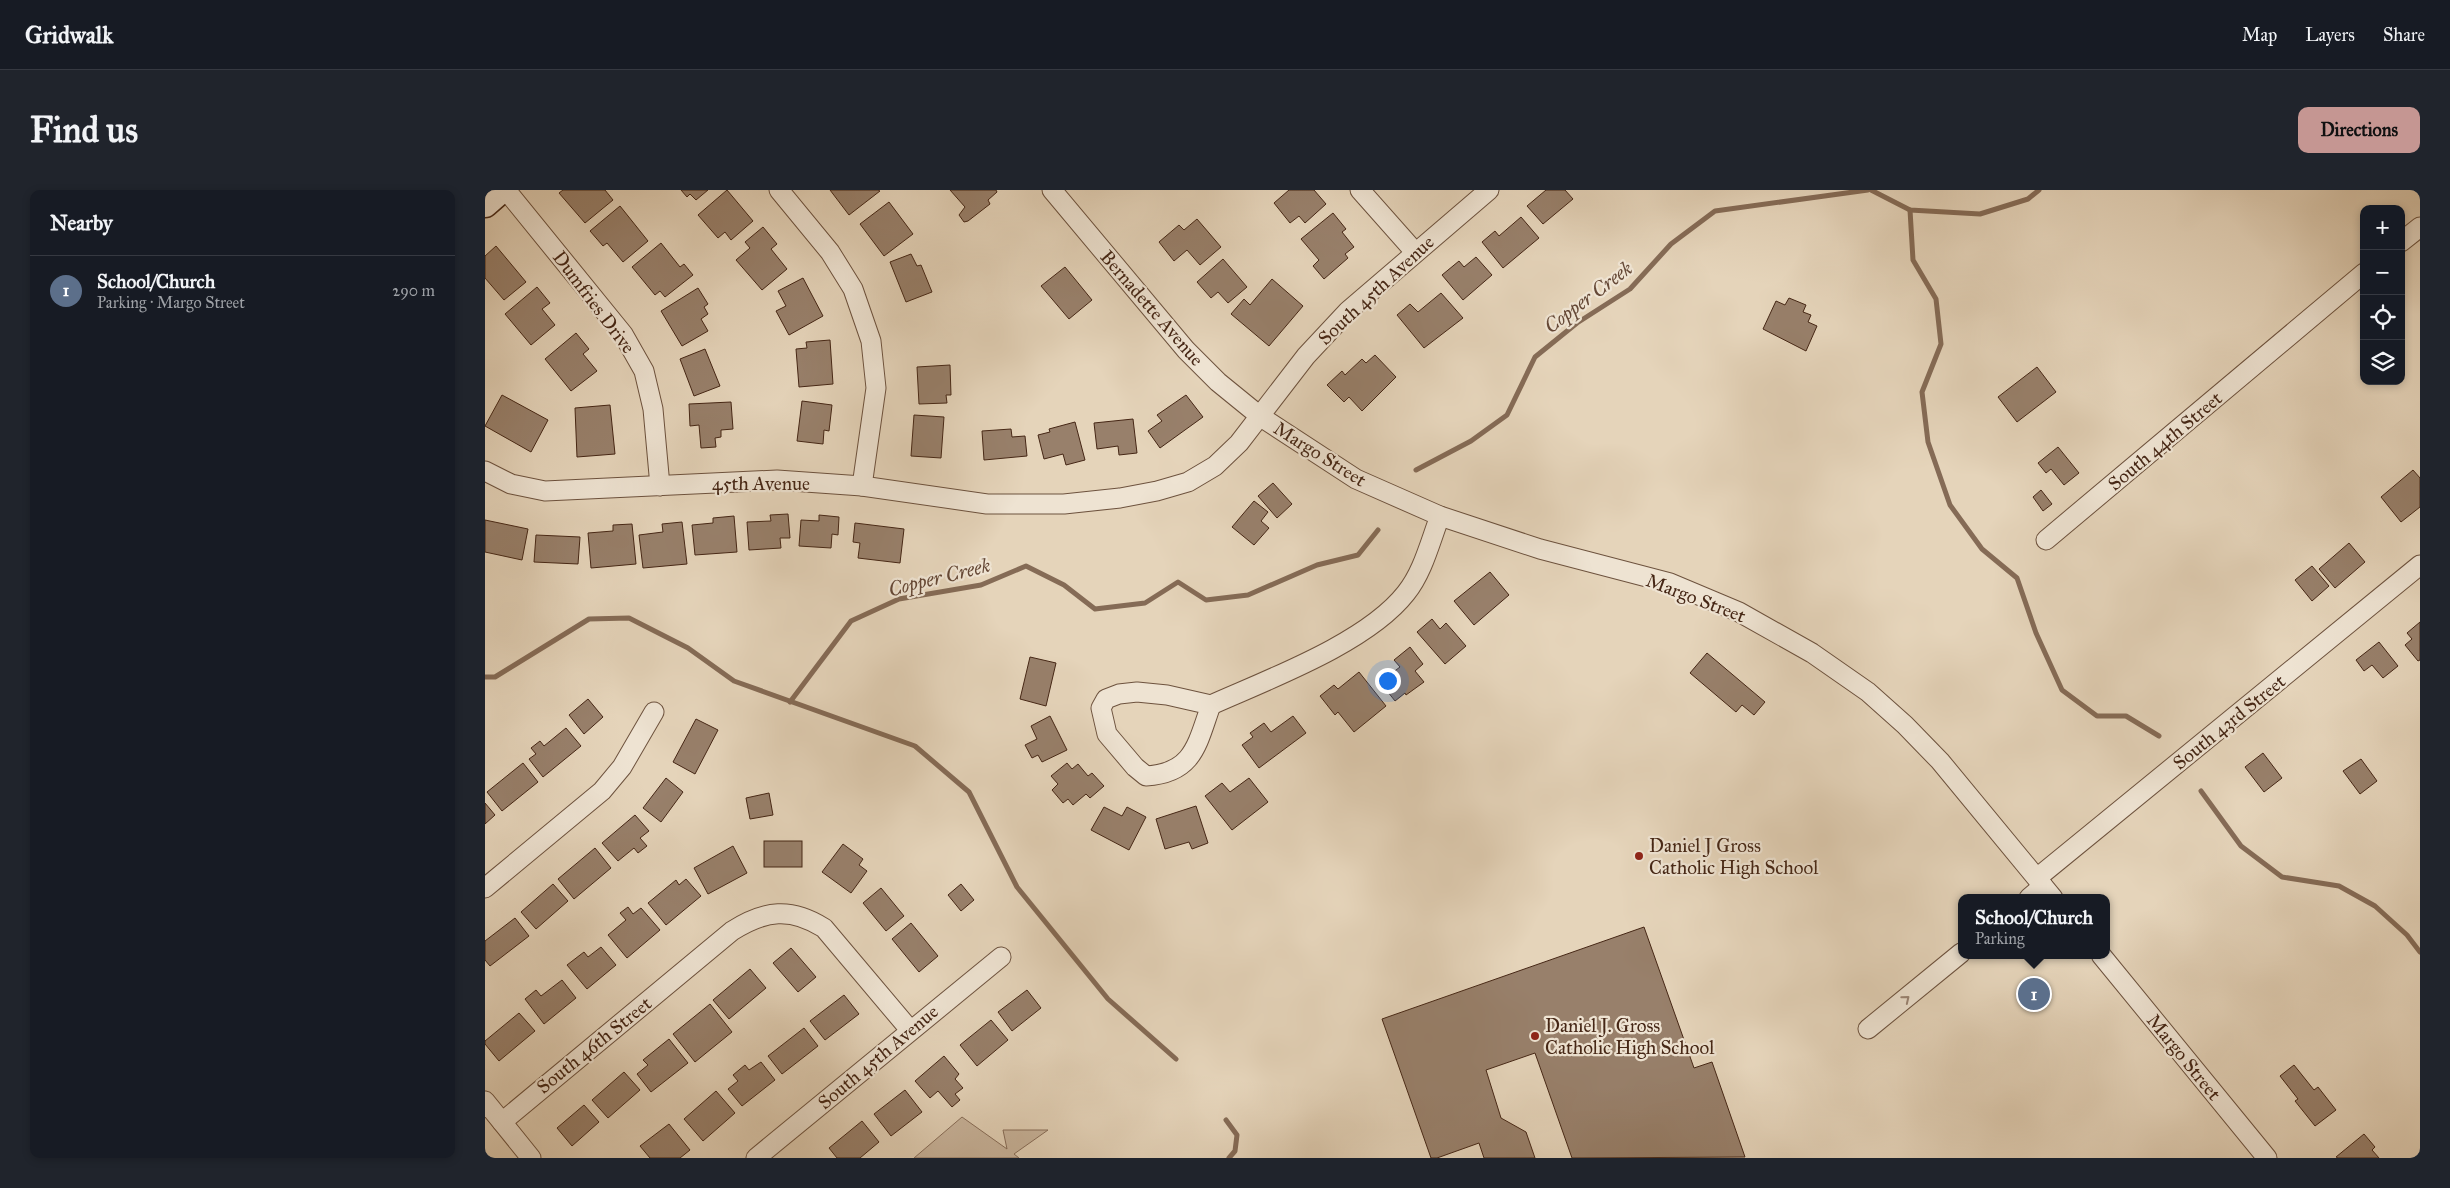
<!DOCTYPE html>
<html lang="en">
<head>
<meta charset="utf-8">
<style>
	:root { --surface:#171b24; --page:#20242c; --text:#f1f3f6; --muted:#9ea1a6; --line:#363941; --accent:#c59692 }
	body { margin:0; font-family:"IM FELL Great Primer",serif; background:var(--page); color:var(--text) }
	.controls { position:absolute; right:15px; top:15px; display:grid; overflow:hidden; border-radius:10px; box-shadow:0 2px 8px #0003 }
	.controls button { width:45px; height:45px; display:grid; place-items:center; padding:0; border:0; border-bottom:1px solid var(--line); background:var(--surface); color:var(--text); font:25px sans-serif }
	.you { position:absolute; left:902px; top:490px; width:18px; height:18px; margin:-12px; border:4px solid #fff; border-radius:50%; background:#1a73e8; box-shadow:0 0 0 8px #1a73e833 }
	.badge { display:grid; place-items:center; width:32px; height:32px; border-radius:50%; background:var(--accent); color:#fff; font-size:16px; font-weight:700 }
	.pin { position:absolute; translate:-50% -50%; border:2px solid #fff; box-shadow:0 1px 5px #0006 }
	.popup { position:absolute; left:1473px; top:704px; width:152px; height:65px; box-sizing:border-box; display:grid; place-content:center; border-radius:10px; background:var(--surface); filter:drop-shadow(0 1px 4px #0005); font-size:16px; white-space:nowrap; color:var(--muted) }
	.popup b { font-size:19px; color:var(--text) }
	.popup::after { content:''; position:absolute; left:50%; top:100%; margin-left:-10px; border:10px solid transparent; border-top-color:var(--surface) }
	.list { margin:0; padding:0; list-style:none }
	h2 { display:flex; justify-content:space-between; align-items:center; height:65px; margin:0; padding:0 20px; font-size:21px }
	h2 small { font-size:16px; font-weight:400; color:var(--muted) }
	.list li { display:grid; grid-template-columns:32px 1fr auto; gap:15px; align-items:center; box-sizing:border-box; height:70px; padding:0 20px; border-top:1px solid var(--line) }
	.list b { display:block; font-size:19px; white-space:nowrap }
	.list p { margin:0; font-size:16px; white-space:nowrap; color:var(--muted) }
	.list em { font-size:16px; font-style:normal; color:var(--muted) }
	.icon { flex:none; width:28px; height:28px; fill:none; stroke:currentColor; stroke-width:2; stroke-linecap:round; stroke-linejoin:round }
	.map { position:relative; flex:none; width:1935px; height:968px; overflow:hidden; border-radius:10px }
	header { display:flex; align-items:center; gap:30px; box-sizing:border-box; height:70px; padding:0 25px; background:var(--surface); border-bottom:1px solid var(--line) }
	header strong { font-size:24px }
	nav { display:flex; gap:28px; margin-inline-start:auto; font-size:18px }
	.intro { display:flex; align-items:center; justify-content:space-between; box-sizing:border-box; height:120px; padding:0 30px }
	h1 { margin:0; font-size:35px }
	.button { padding:12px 22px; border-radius:10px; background:var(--accent); color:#111; font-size:18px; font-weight:700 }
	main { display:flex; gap:30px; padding:0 30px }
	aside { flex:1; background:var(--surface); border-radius:10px; box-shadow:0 2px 8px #0003 }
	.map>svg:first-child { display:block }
	.green { fill:#cab69e; stroke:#886e5a }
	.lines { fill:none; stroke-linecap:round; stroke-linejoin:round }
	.stream { stroke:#856b56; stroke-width:5 }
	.building { fill:#98806b; stroke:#452615 }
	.street-casing { stroke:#6d523e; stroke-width:21 }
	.secondary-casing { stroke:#452615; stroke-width:29 }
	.street { stroke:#eee3d2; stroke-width:19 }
	.secondary { stroke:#eee3d2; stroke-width:26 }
	.oneway { stroke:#9a8474 }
	.poi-dot { fill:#8f2418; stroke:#eee3d2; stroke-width:2 }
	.labels { text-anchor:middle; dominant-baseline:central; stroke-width:4.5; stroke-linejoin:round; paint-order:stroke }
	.street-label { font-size:19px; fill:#452615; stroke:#eee3d2 }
	.poi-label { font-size:19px; fill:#452615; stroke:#eee3d2; text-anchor:start }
	.water-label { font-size:20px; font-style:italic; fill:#654836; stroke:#eee3d2 }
</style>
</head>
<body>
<header>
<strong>Gridwalk</strong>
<nav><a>Map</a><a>Layers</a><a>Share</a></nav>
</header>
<div class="intro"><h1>Find us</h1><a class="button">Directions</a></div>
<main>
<aside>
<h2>Nearby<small></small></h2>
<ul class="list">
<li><span class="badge" style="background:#5c6f8a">1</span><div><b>School/Church</b><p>Parking · Margo Street</p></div><em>290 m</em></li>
</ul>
</aside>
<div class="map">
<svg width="1935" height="968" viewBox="0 0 1935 968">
	<rect width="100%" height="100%" fill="#e5d4ba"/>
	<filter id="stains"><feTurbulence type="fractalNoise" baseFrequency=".004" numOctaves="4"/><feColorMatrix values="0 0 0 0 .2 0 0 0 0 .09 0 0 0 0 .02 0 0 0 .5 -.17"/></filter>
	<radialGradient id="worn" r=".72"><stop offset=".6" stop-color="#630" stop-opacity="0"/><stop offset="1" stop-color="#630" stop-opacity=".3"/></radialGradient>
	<path class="green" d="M477,927L522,959L518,940H563L529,964L534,968H429Z"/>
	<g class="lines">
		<g class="stream">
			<path d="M1386,0L1425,20L1495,24L1543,9L1554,0"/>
			<path d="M1425,20L1428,70L1451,109L1456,154L1437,202L1443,252L1465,315L1497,359L1532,388L1551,443L1577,500L1612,526H1641L1674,546"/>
			<path d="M931,280L986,251L1022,225L1050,167L1092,133L1145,99L1186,54L1230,21L1383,0"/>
			<path d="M0,487H10L104,429L144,428L203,458L249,491L430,556L484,602L532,697L623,809L691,869"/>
			<path d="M305,512L366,431L414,409L496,395L541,376L579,395L610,419L660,413L693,392L721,410L763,405L832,375L873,365L893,340"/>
			<path d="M1716,601L1756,656L1797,687L1854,696L1890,716L1922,745L1935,762"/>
			<path d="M741,930L752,945L750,961L744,968"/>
		</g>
	</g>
	<g class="building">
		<path d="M78,0H120L128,10L100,33L74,3Z"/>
		<path d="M196,0H223L211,10L205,4L202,7Z"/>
		<path d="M242,0L268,31L246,50L240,42L233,48L213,25Z"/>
		<path d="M345,0H393L395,1L364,25Z"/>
		<path d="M465,0H511L512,2L503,10L505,14L483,31L479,32L474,25L480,17Z"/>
		<path d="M804,0H829L841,14L820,33L814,26L805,33L789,13Z"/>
		<path d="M1061,0H1080L1088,9L1058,34L1042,16Z"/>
		<path d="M404,12L428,44L399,66L375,34Z"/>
		<path d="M135,16L163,51L138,72L122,53L118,56L105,41Z"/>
		<path d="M848,23L861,39L857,42L869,57L860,64L863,68L839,89L828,76L834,70L816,49Z"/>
		<path d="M1036,27L1054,48L1018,78L997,52L1010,41L1014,46Z"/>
		<path d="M712,29L736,57L715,75L702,60L689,71L674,52L694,35L699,40Z"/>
		<path d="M278,37L292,54L286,59L302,79L277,100L251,70L265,58L260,52Z"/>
		<path d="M176,53L195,77L199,74L208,85L180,107L175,101L170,105L147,77Z"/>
		<path d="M11,56L41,92L19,110L0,88V66Z"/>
		<path d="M426,64L432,76L436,75L447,102L421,112L405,72Z"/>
		<path d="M991,67L1007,85L978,110L957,85L974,71L979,77Z"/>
		<path d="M738,69L762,97L743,113L733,102L726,108L712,92Z"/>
		<path d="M580,77L607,110L584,129L556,96Z"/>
		<path d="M318,88L338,126L304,145L291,121L301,116L293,101Z"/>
		<path d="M787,89L818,116L784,156L746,124L759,109L765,115Z"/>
		<path d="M52,97L65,113L57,119L70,135L46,155L20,124Z"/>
		<path d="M213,98L223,114L219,117L223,124L216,129L223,141L197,156L176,121Z"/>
		<path d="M956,103L978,128L939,158L912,125L925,114L933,122Z"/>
		<path d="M1304,108L1321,115L1318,122L1326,125L1323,132L1332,136L1321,161L1278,139L1291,111L1300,115Z"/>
		<path d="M91,143L104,159L98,164L112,181L86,201L60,169Z"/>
		<path d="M345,150L348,194L314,197L311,159L322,158L321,152Z"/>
		<path d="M220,159L235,196L209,206L195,169Z"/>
		<path d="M890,165L911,187L877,221L864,207L859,212L842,195L857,181L860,185L877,169L881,173Z"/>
		<path d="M465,175L466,205H461L462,213L434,214L432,177Z"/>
		<path d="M1552,177L1571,202L1532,232L1513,207Z"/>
		<path d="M17,205L63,230L46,262L0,236Z"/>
		<path d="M701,205L718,227L675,258L663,241L677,231L672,225Z"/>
		<path d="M317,211L347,215L344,241L339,240L338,254L312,251Z"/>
		<path d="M246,212L248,239L236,240V247L230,248L231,257L216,258L214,235L205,236L204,214Z"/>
		<path d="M125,215L130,264L92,267L90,218Z"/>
		<path d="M429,225L459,227L456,268L426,266Z"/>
		<path d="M648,229L652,263L634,265L633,256L612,259L609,233Z"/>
		<path d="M590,232L600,270L581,275L578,264L559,269L553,245L565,242L564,239Z"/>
		<path d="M526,239L527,247L540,246L542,266L499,270L497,241Z"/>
		<path d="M1573,257L1594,283L1579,295L1566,279L1561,283L1553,273Z"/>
		<path d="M1928,280L1935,288V317L1916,332L1896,307Z"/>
		<path d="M788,293L807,314L792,328L773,306Z"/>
		<path d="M1556,300L1567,314L1558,321L1548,307Z"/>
		<path d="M769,311L783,322L776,331L784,338L769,355L747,337Z"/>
		<path d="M303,324L305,348H295L296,358L264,360L262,332L286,331L285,325Z"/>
		<path d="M334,325L354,327L353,345L347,344L346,358L314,356L316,330L334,331Z"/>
		<path d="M249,326L252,362L210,365L207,335L228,333V328Z"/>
		<path d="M0,330L43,339L37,370L0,362Z"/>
		<path d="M197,332L202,374L158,378L154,345L178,342L177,334Z"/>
		<path d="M370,333L419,339L415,373L373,368L375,353L368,352Z"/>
		<path d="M147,334L151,374L106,378L103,343L128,341V335Z"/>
		<path d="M51,345L95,347L93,374L49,372Z"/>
		<path d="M1864,353L1880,372L1850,398L1834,379Z"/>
		<path d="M1827,376L1844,396L1827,411L1810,390Z"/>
		<path d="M1005,382L1024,405L989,435L969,411Z"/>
		<path d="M947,429L955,439L961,433L981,456L960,474L932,442Z"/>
		<path d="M1935,432V470L1933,471L1920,455L1927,449L1922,443Z"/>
		<path d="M1894,452L1913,476L1898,488L1887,475L1879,481L1871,470Z"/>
		<path d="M925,457L938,474L930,481L939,492L921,505L920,503L910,511L895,492L915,477L909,470Z"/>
		<path d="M1222,463L1280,512L1269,525L1257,515L1251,522L1205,483Z"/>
		<path d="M545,467L571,473L561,516L535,509Z"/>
		<path d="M874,482L901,516L869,542L853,522L850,525L835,506L849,495L853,499Z"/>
		<path d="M103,509L118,527L99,544L84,525Z"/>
		<path d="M565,526L582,560L557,572L553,565L547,568L540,555L552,549L546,536Z"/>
		<path d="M808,526L821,543L774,578L757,555L768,547L765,543L779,533L786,542Z"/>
		<path d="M211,529L233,540L210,584L188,572Z"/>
		<path d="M81,538L96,556L58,587L44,569L51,564L46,558L55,551L59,556Z"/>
		<path d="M1778,563L1797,588L1779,602L1760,577Z"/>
		<path d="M1876,569L1892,591L1875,604L1858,581Z"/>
		<path d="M38,573L53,592L17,621L2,602Z"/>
		<path d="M582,573L587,579L593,574L603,586L607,583L619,596L605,608L601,604L588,615L583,609L578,613L567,600L573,594L566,586Z"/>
		<path d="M181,588L198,602L176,632L158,618Z"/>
		<path d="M764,588L783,612L747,640L720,606L737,593L745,602Z"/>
		<path d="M284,603L288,625L265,629L261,608Z"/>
		<path d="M0,613L10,625L0,634Z"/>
		<path d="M711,616L723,653L707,659L704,652L680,659L671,629Z"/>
		<path d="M619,617L637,626L642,617L661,627L644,660L606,640Z"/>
		<path d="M150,625L164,641L155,648L162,656L153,663L149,658L133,671L117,653Z"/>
		<rect x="279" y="651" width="38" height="26"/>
		<path d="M358,654L378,669L374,675L382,681L366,703L337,682Z"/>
		<path d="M248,656L262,683L223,704L209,678Z"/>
		<path d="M110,658L126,678L89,709L73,689Z"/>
		<path d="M201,689L216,706L181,735L163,713L191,690L194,695Z"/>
		<path d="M68,694L83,711L51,739L36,722Z"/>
		<path d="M476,694L489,710L476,721L463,705Z"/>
		<path d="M396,698L419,726L401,741L378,713Z"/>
		<path d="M143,717L148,724L156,718L175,740L142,768L123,745L141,730L135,723Z"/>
		<path d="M30,728L44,746L5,776L0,770V751Z"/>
		<path d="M426,733L453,766L434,782L407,749Z"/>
		<path d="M1159,737L1209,878L1227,872L1260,967L1087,968L1050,863L1001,880L1016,928L1041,942L1050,968H999L994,953L952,968H946L897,829Z"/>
		<path d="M116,757L131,775L102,799L82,775L99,762L103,767Z"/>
		<path d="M306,758L331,787L313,802L288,773Z"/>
		<path d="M265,779L281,798L244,829L228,810Z"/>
		<path d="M77,790L91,808L59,834L40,809L51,800L56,806Z"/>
		<path d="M542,800L556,818L527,841L513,822Z"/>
		<path d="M359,805L374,824L340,850L325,831Z"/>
		<path d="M225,814L247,842L210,872L188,844Z"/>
		<path d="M34,823L50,841L14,871L0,854V851Z"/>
		<path d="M506,830L523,850L492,876L475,855Z"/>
		<path d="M319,838L333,856L297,884L283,866Z"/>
		<path d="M184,849L203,873L166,902L152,884L163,875L158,870Z"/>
		<path d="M459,866L474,884L470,889L478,898L470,904L475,910L467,917L453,901L445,908L430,891Z"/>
		<path d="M276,872L290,890L257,916L243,899L253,891L248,885L260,875L264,880Z"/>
		<path d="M1809,875L1829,900L1833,897L1851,920L1830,936L1810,911L1813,909L1795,886Z"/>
		<path d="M139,882L155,900L123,928L107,910Z"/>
		<path d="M420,900L437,922L406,946L389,924Z"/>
		<path d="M231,901L250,923L218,951L199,929Z"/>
		<path d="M99,915L114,932L87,956L72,938Z"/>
		<path d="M377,931L394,952L375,968H352L344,958Z"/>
		<path d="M184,934L205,960L195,968H165L155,956Z"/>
		<path d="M1879,944L1890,957L1887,960L1894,968H1853L1851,967Z"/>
	</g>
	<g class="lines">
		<defs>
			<g id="street">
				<path d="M21,0L138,144L159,181L168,219L175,296"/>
				<path d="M294,0L345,62L368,99L386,151L391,198L377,296"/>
				<path d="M567,0L701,160L733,192L776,227L871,289L955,326L1055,359L1185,393L1254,422L1327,463L1383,502L1420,535L1455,571L1568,708"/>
				<path d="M875,0L930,62"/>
				<path d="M1916,52L1935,37"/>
				<path d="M0,281L26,294L60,301L292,290L377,296L502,314H579L635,308L672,301L703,292L730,276L754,253L821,166L863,121L1004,0"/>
				<path d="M1561,350L1879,83"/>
				<path d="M652,502L682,505L726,515C712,554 709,583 661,586L650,577L622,544L616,518L621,509L634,504Z"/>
				<path d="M726,515C784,489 882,453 921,403C938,382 945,352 955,326"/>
				<path d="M1552,688L1935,375"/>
				<path d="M0,698L117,601L137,577L169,522"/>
				<path d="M1544,708L1558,696"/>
				<path d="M1616,765L1782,968"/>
				<path d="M1383,839L1476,763"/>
				<path d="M0,911L46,968"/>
				<path d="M17,932L247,741C280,720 306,717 339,738L425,840"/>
				<path d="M271,968L516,767"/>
			</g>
			<path id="secondary" d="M0,14L16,0"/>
		</defs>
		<use href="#street" class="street-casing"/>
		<use href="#secondary" class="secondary-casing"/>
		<use href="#street" class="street"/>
		<use href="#secondary" class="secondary"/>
	</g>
	<defs><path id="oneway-chevron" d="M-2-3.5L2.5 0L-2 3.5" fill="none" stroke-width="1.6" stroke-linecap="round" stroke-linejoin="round" transform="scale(1.25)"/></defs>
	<use class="oneway" href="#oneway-chevron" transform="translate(1421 809) rotate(-39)"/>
	<g class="poi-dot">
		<circle cx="1154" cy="666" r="5"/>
		<circle cx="1050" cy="846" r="5"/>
	</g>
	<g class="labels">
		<g class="street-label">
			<text transform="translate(891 100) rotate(-43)">South 45th Avenue</text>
			<text transform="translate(109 112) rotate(53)">Dumfries Drive</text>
			<text transform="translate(667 118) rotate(49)">Bernadette Avenue</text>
			<text transform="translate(1680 251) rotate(-40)">South 44th Street</text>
			<text transform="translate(835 264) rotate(32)">Margo Street</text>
			<text x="276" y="293">45th Avenue</text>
			<text transform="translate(1211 408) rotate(21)">Margo Street</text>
			<text transform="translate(1744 532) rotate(-39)">South 43rd Street</text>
			<text transform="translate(109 855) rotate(-39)">South 46th Street</text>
			<text transform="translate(393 867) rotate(-40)">South 45th Avenue</text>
			<text transform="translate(1699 867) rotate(51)">Margo Street</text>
		</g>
		<g class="poi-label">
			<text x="1164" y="655">Daniel J Gross<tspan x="1164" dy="22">Catholic High School</tspan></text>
			<text x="1060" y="835">Daniel J. Gross<tspan x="1060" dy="22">Catholic High School</tspan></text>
		</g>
		<g class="water-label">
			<text transform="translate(1103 107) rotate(-37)">Copper Creek</text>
			<text transform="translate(454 387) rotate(-14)">Copper Creek</text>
		</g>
	</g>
	<rect width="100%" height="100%" filter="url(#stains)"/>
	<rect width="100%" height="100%" fill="url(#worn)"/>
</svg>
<div class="controls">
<button>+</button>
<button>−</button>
<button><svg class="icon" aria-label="locate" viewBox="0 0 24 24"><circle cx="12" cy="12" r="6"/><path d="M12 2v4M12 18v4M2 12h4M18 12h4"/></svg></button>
<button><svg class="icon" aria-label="layers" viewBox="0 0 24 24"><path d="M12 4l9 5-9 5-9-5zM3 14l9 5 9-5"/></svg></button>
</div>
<div class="you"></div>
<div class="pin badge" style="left:1549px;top:804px;background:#5c6f8a">1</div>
<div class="popup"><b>School/Church</b>Parking</div>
</div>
</main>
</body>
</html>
